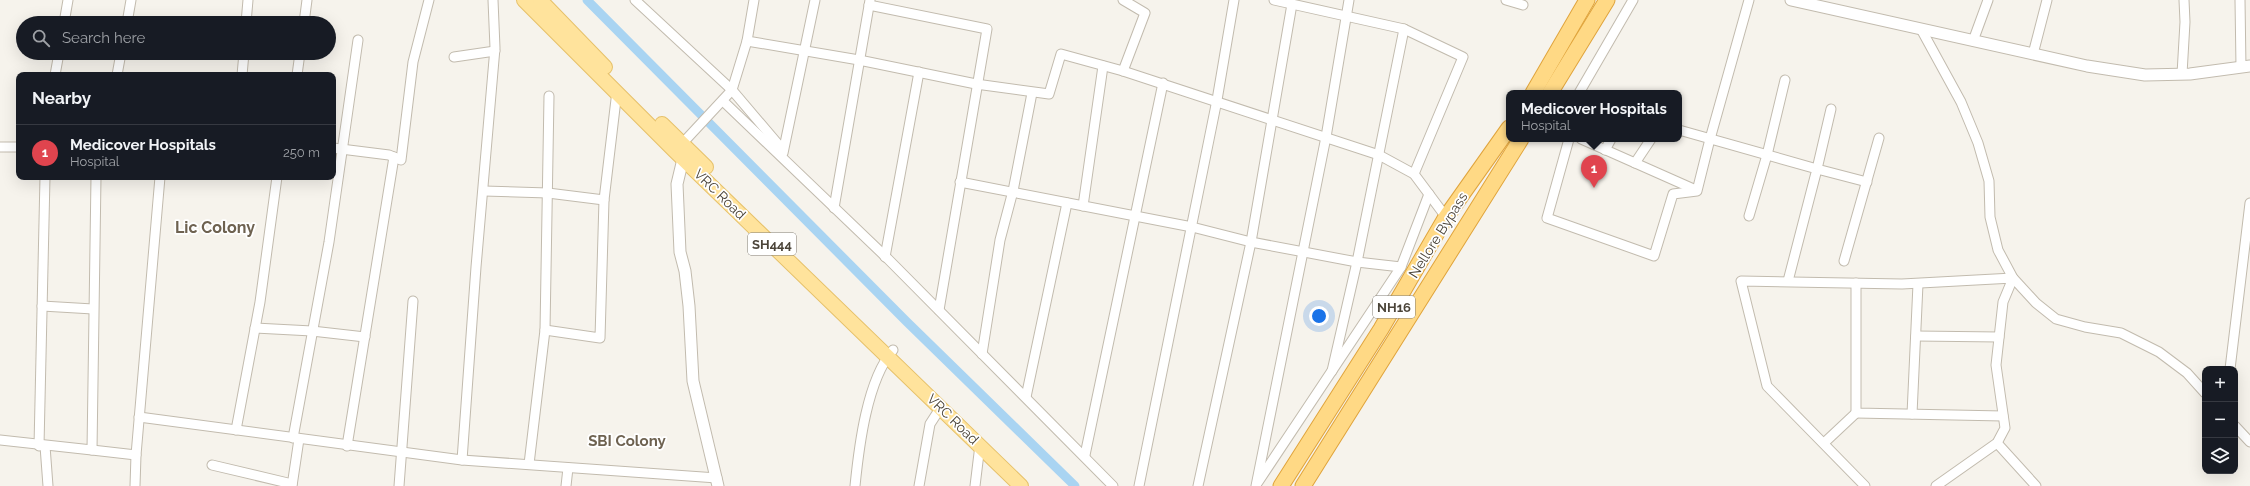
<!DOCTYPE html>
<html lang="en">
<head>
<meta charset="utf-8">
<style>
	:root { --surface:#171b24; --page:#20242c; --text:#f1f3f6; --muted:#9ea1a6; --line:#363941; --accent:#fc3f1d }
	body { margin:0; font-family:Raleway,sans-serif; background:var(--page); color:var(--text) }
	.controls { position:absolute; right:12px; bottom:12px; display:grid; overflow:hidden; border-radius:8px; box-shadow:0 4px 16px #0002 }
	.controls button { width:36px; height:36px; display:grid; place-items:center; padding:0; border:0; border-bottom:1px solid var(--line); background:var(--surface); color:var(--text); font:20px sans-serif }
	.you { position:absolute; left:1319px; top:316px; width:14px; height:14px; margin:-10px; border:3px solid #fff; border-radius:50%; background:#1a73e8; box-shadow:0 0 0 6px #1a73e833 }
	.badge { display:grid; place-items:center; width:26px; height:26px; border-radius:50%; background:var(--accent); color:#fff; font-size:13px; font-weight:700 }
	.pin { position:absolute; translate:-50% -33px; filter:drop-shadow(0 1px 2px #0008) }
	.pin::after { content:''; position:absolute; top:21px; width:14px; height:12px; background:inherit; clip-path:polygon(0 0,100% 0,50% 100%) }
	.popup { position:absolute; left:1506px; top:90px; width:176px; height:52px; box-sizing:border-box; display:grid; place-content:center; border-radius:8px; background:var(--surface); filter:drop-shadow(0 1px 3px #0005); font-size:13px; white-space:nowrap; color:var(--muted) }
	.popup b { font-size:15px; color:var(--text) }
	.popup::after { content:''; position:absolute; left:50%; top:100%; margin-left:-8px; border:8px solid transparent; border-top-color:var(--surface) }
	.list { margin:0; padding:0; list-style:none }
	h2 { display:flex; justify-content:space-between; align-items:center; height:52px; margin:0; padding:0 16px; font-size:17px }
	h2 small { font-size:13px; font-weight:400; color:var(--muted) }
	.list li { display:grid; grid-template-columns:26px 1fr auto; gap:12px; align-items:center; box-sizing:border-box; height:56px; padding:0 16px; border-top:1px solid var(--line) }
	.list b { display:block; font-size:15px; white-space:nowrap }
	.list p { margin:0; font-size:13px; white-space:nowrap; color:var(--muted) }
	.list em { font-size:13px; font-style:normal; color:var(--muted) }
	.icon { flex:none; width:22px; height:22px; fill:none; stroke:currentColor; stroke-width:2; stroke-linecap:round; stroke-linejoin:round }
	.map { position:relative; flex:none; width:2250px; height:486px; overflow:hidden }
	.search { position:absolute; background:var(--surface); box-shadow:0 4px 16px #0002; left:16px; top:16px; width:320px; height:44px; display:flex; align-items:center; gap:10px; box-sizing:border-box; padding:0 14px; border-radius:22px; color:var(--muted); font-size:15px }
	.panel { position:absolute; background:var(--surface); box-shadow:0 4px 16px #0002; left:16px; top:72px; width:320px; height:108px; border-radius:8px }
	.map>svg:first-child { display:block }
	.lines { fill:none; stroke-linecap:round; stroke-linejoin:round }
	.canal { stroke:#a9d4f2; stroke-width:9 }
	.minor-casing { stroke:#c2bbae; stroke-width:11 }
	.tertiary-casing { stroke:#c2bbae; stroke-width:13 }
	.primary-casing { stroke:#e6c16a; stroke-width:16 }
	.trunk-casing { stroke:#e0a43c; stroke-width:17 }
	.minor { stroke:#fff; stroke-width:9 }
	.tertiary { stroke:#fff; stroke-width:11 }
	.primary { stroke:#ffe39c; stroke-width:14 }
	.trunk { stroke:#ffd985; stroke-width:15 }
	.labels { text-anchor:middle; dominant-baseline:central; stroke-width:3.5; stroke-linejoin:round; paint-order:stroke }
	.shield { fill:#fff; stroke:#817c74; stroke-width:1 }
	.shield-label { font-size:13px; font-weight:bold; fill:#4b4439 }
	.street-label { font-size:14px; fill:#4b4439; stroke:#fff }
	.neighbourhood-label { font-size:15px; font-weight:bold; fill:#6e6250; stroke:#fff }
	.quarter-label { font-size:16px; font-weight:bold; fill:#6e6250; stroke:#fff }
</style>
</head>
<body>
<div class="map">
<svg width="2250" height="486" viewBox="0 0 2250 486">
	<rect width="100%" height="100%" fill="#f6f3ec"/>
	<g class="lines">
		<path class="canal" d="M587,0L907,322L1075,486"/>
		<defs>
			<g id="minor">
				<path d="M635,0L732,90L783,150"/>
				<path d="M1123,0L1145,13L1123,71"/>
				<path d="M1274,0L1404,29L1463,57L1414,174"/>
				<path d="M1506,0L1523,5"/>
				<path d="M2240,0L2241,67"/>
				<path d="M869,5L987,29L939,310"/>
				<path d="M64,23L68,0"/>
				<path d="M127,23L131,0"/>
				<path d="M246,23L248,0"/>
				<path d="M304,23L307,0"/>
				<path d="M1921,29L1961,102L1978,143L1989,181L1990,217L1998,250L2013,278L2036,303L2056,319L2085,327L2121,333L2159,352L2187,373L2205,393"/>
				<path d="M747,41L859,60L976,84L1049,94L1061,54L1123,71L1379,155L1414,174L1446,217"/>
				<path d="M1973,41L1988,0"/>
				<path d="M2033,54L2047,0"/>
				<path d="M454,57L495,51"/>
				<path d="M2182,74L2185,22L2184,0"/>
				<path d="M55,75L59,53"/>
				<path d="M117,75L121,53"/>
				<path d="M242,75L244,53"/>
				<path d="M297,75L300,53"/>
				<path d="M1579,93L1633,0"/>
				<path d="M723,101L888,259L1113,486"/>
				<path d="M1831,109L1817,169L1867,182"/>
				<path d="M1679,130L1817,169L1788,281"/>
				<path d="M1569,139L1547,218L1654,256L1673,194L1697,191L1710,139L1749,0"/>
				<path d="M1581,139L1696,190"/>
				<path d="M0,147H19"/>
				<path d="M679,147L732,90L747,41L754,0"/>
				<path d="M333,148L389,155L401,160L413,62L429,0"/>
				<path d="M1605,150L1611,139"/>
				<path d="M783,153L815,0"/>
				<path d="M1635,163L1651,139"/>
				<path d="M960,182L1192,227L1251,242L1357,262L1401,267"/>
				<path d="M484,191L548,193L604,200L617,91"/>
				<path d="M1083,206L1103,66"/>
				<path d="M834,208L870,0"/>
				<path d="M1749,216L1767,155L1785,80"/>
				<path d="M885,257L919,72"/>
				<path d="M1844,261L1879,138"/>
				<path d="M1856,283V413L2003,416"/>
				<path d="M42,306L93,309"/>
				<path d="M255,328L312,331L365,337"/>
				<path d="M545,330L600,338L604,200"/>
				<path d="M1916,336L1999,337"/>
				<path d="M982,354L1000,240L1013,191L1032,93"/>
				<path d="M2230,369L2250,203"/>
				<path d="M1332,371L1357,262L1404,29"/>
				<path d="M1026,397L1067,203"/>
				<path d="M1912,414L1918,284"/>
				<path d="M139,417L462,460L717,478"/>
				<path d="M2235,426L2250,442"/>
				<path d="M236,430L260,302L277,177"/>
				<path d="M293,438L329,242L358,40"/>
				<path d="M0,440L92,450L96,177"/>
				<path d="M1824,443L1856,413"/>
				<path d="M1997,443L2036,486"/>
				<path d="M39,446L45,177"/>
				<path d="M45,446L48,486"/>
				<path d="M347,446L394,157"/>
				<path d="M92,450L136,455L160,177"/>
				<path d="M1085,455L1163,83"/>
				<path d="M462,460L476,267L495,48L493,0"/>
				<path d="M529,464L545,330L549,96"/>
				<path d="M212,465L292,484"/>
				<path d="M1258,482L1401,267L1429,194"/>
				<path d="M135,486L136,455"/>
				<path d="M292,486L299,439"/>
				<path d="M399,486L413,301"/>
				<path d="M566,486L568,468"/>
				<path d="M855,486C859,446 867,380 893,350"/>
				<path d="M919,486L930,424L941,407"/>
				<path d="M975,486L980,445"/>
				<path d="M1139,486L1217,100L1234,0"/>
				<path d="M1198,486L1251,242L1292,4"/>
				<path d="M1256,486L1326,137L1349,0"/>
				<path d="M1865,486L1767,386L1741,281L1902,284L2013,278L2003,302L1996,365L2005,428L1997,443L1936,486"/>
			</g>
			<g id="tertiary">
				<path d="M1791,0L2087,66L2145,75L2190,74L2250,66"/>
				<path d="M683,159L677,184L680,252L685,271L689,306L693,381L718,486"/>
			</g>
			<g id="primary">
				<path d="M524,0L675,151L1021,486"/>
				<path d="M540,0L605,67"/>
				<path d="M662,124L706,167"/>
			</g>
			<g id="trunk">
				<path d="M1533,93L1587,0"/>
				<path d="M1550,93L1607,0"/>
				<path d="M1281,486L1381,329L1446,217L1509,128"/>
				<path d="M1303,486L1521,139"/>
			</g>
		</defs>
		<use href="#minor" class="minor-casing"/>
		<use href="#tertiary" class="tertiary-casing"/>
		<use href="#primary" class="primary-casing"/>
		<use href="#trunk" class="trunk-casing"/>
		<use href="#minor" class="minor"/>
		<use href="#tertiary" class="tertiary"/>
		<use href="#primary" class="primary"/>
		<use href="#trunk" class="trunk"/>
	</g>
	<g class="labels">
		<g class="shield">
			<rect x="748" y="233" width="48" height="22" rx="3"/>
			<rect x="1373" y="296" width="42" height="22" rx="3"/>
		</g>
		<g class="shield-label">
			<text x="772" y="244">SH444</text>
			<text x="1394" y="307">NH16</text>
		</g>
		<g class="street-label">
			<text transform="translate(720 194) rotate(44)">VRC Road</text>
			<text transform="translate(1438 235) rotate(-58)">Nellore Bypass</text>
			<text transform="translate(953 419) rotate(44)">VRC Road</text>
		</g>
		<g class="neighbourhood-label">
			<text x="627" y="441">SBI Colony</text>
		</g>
		<g class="quarter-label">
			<text x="215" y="227">Lic Colony</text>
		</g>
	</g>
</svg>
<div class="controls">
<button>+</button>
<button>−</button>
<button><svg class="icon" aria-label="layers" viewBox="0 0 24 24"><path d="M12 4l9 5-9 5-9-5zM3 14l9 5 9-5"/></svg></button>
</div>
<div class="you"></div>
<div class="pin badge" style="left:1594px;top:188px;background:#e0444e">1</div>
<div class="popup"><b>Medicover Hospitals</b>Hospital</div>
<div class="search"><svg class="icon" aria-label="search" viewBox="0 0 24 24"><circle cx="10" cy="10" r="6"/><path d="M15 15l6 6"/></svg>Search here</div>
<section class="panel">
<h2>Nearby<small></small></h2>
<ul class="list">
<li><span class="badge" style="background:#e0444e">1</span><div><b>Medicover Hospitals</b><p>Hospital</p></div><em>250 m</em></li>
</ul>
</section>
</div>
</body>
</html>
